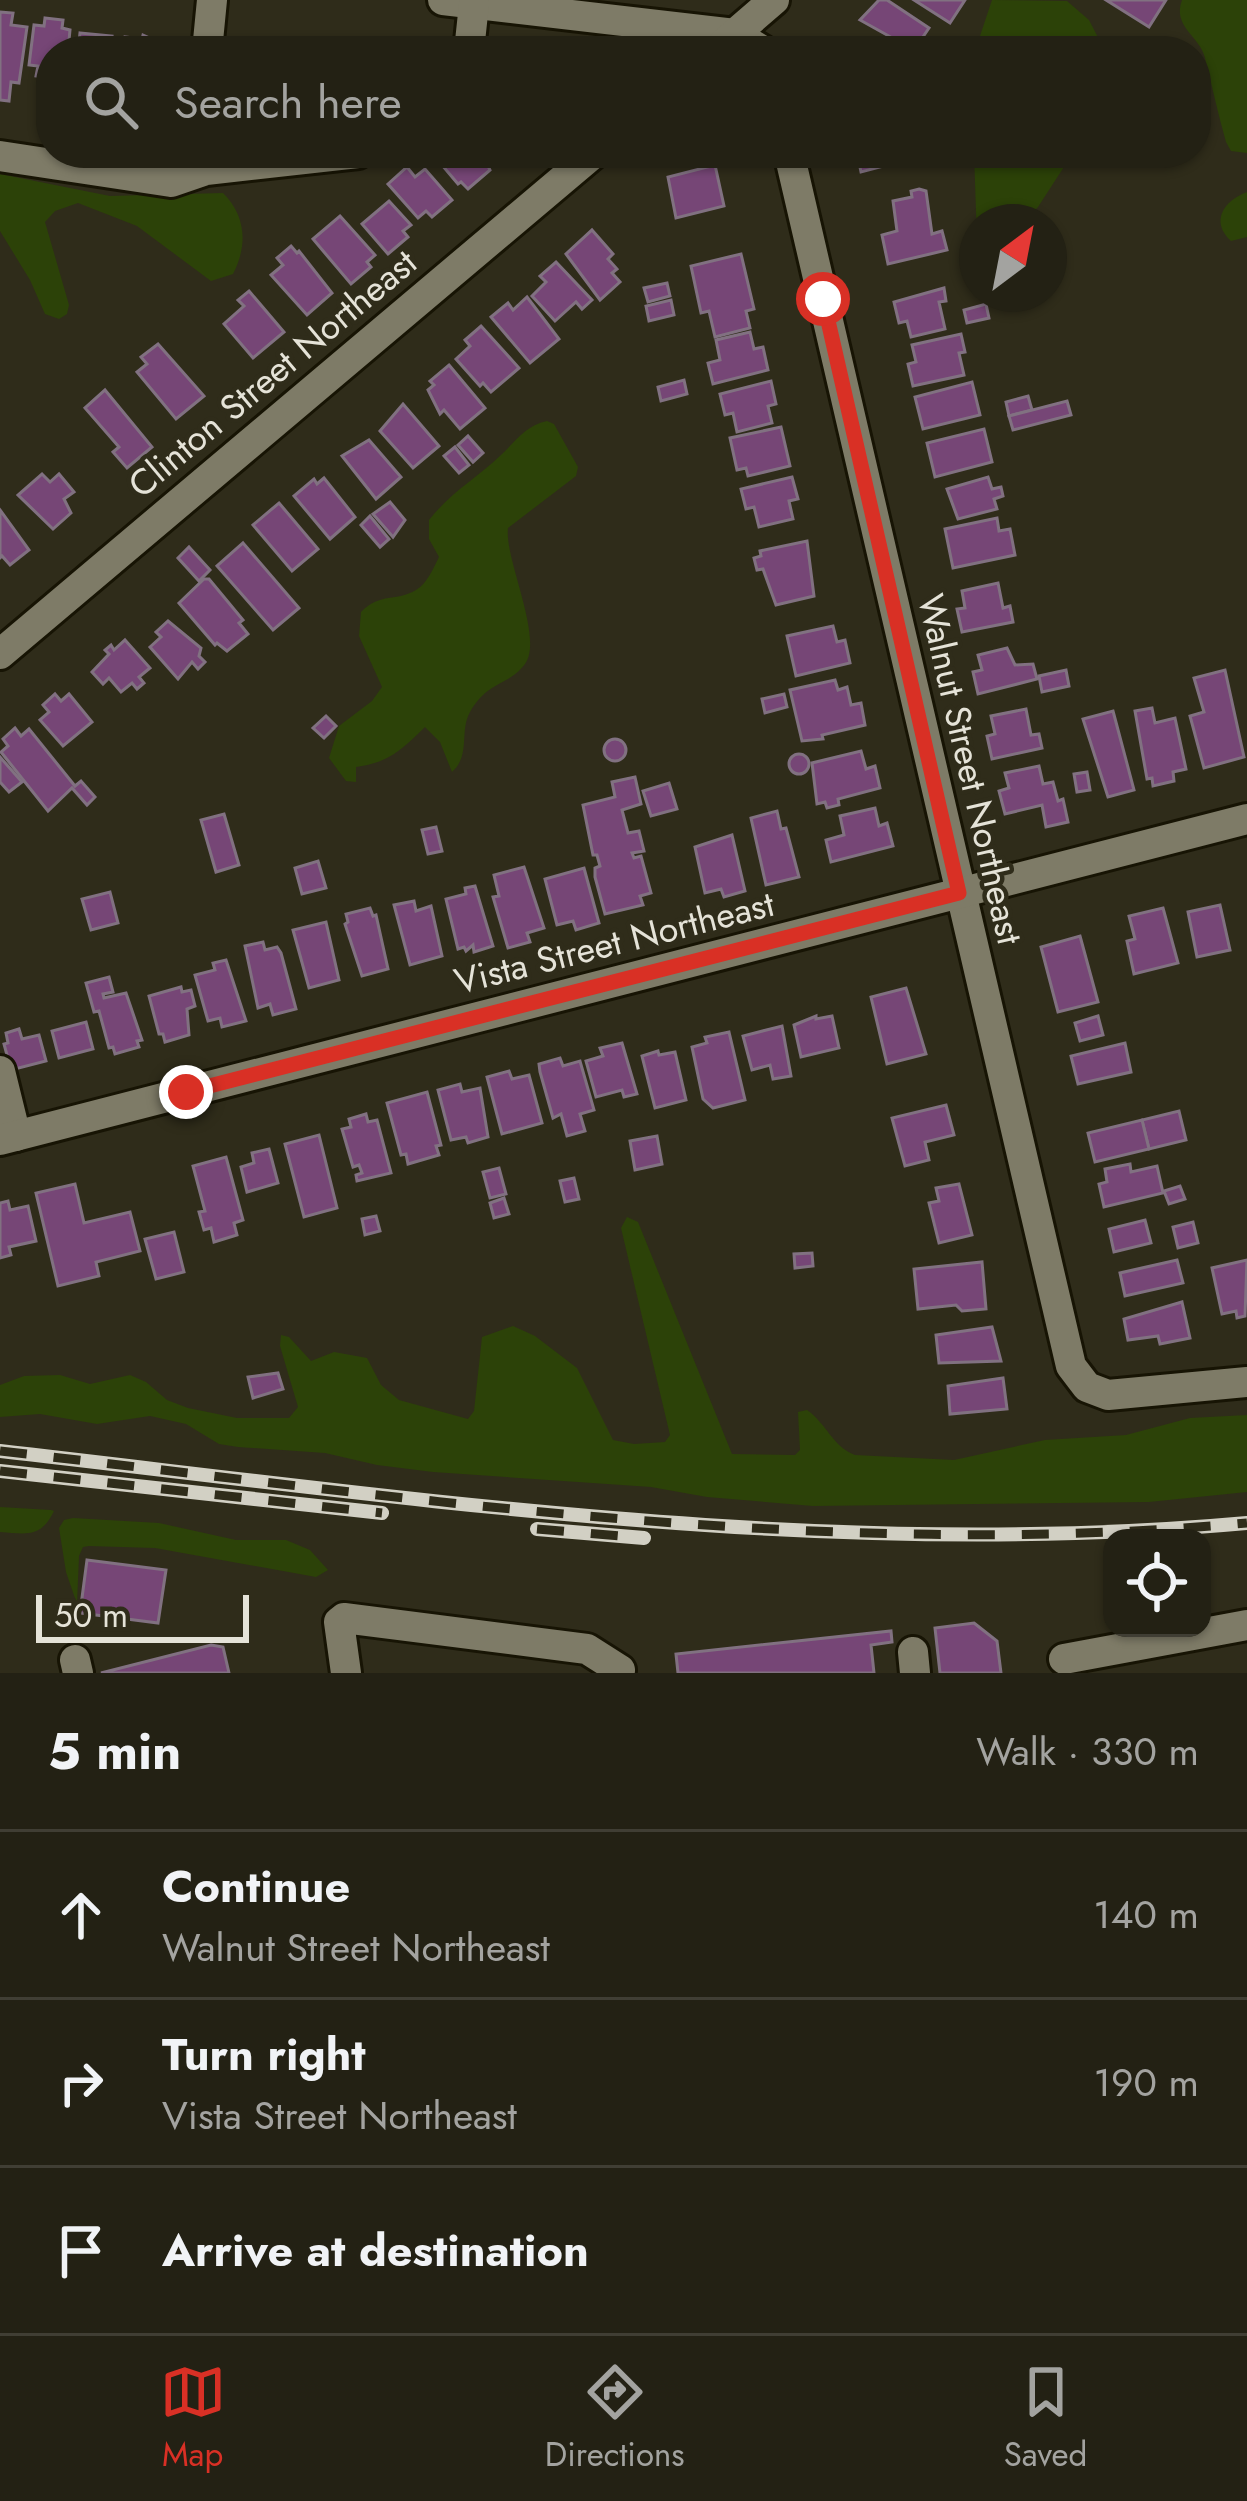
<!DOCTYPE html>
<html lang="en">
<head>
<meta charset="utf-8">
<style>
	:root { --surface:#232114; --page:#2b291d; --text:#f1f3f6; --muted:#a3a3a0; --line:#403e34; --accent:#d93025 }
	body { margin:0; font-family:Jost,sans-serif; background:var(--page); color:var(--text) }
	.controls { position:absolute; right:36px; bottom:36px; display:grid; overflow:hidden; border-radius:24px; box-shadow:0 3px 9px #0004 }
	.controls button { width:108px; height:108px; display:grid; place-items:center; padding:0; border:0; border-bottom:3px solid var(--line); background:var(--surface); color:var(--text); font:60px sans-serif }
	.compass { position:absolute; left:959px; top:204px; width:108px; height:108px; border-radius:50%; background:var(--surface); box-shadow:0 3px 9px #0004; rotate:32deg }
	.scale { position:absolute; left:36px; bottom:30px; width:213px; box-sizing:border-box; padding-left:12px; border:6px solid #e5e3d8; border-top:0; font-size:33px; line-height:42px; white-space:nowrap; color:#e5e3d8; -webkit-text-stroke:9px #2f2c1a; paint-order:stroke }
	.stop { position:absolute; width:36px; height:36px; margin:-27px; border:9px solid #d93025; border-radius:50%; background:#fff }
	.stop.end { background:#d93025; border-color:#fff; box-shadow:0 3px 12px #0008 }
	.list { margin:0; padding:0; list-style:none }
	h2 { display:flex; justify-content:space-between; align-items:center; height:156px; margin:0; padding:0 48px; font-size:51px }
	h2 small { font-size:39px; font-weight:400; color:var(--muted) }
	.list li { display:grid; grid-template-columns:78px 1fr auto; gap:36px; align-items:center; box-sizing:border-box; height:168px; padding:0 48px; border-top:3px solid var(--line) }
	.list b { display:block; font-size:45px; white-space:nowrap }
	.list p { margin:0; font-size:39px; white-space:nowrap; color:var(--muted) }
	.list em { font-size:39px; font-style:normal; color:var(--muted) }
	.icon { flex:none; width:66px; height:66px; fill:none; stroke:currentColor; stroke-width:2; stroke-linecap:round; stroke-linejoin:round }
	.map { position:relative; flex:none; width:1247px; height:1673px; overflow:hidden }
	.search { position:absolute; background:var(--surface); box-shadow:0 3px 9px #0004; left:36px; right:36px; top:36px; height:132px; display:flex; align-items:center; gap:30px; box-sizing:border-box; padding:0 42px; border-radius:48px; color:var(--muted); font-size:45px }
	.sheet { height:660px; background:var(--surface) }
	nav { display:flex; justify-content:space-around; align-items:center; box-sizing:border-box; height:168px; border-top:3px solid var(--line); background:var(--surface); font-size:33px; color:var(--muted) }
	nav a { display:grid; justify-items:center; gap:6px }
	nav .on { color:var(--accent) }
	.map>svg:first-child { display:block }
	.green { fill:#2c4208 }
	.building { fill:#764676; stroke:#817181; stroke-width:3 }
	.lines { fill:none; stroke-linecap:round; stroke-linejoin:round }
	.minor-casing { stroke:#171404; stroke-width:36 }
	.minor { stroke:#7e7b67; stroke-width:30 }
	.rail-casing { stroke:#d2d0c4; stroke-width:14 }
	.rail { stroke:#2f2c1a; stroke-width:9; stroke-dasharray:27; stroke-linecap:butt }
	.route { stroke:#d93025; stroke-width:15 }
	.labels { text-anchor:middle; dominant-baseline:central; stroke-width:9; stroke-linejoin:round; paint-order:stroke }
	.street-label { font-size:36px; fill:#e5e3d8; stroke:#2f2c1a }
</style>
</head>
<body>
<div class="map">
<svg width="1247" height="1673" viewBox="0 0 1247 1673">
	<rect width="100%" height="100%" fill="#2f2c1a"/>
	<g class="green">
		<path d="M992,0L1067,1L1089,20L1105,51H975Z"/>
		<path d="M1182,0H1247V153L1231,151L1226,142C1218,114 1212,86 1205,58C1200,36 1172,27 1182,0Z"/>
		<path d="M974,153H1073L1038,207L1023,222H977V240Z"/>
		<path d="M0,174L110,196L223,193C246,216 248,245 233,274L211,281L137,226L78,203L55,211L45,222L69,305L67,314L59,319L45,314L30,280L0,231Z"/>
		<path d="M1247,192V237L1231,241C1210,222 1223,201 1247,192Z"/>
		<path d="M547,421L554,424L578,467L576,476L508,528C504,558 544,638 525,664C509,686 488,680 470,712C459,732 471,755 452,772L440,742L425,727C403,749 388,763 356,767V782L346,781L329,758L339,726L372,701L382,687L359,636L361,612C381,592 396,602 416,590C427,584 434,567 439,557L429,539V520C451,492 477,478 501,455C517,440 525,426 547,421Z"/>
		<path d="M627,1217L638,1222L732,1454L795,1455L800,1450L798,1412L807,1410C826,1423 833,1447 855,1455L954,1460L1045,1440L1126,1435L1190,1418L1247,1415V1492L1149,1502L813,1506L707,1497L651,1487L433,1472L377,1465L325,1453L238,1447L219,1444L186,1424L150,1416L97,1424L40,1414L0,1417V1385L24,1376L60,1375L90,1384L130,1375L146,1382L167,1400L188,1408L237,1418H289L298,1407L280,1346L281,1335L289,1337L311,1361L334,1352L367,1358L381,1385L399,1400L468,1419L474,1411L482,1337L513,1326L535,1336L577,1368L613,1440L634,1444L665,1442L670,1435L621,1228Z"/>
		<path d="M0,1507L51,1510L54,1511C41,1538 27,1534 0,1532Z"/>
		<path d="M73,1518L159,1523L236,1540H286L310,1550L328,1570L316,1577L155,1548L89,1546L83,1547L79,1556L77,1604L66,1572L59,1528L64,1520Z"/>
	</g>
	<g class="building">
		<path d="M879,0H887L929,28L914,50L860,20Z"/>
		<path d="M914,0H965L950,23Z"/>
		<path d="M1106,0H1166L1149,27Z"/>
		<path d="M0,12L13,13L11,25L27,27L19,83L11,82L9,101L0,100Z"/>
		<path d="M45,18L63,20L62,28L70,30L68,51H51V78L36,76L38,66L29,65L34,25L44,26Z"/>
		<path d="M80,33L112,36L110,51H78Z"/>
		<path d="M143,35L156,41L155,51H123L125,37L142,39Z"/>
		<path d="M442,153H482L490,170L468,189L461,182L458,184L436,158Z"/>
		<path d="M857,153H921L922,156L861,172Z"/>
		<path d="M715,165L724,206L676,218L668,177Z"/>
		<path d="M407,167L415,177L425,169L452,200L432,217L426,211L418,218L388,184Z"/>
		<path d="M919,189L926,191L932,234L942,231L947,250L888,264L882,235L897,231L893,201L912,197L911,191Z"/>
		<path d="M389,201L411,225L403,231L408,237L388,254L362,224Z"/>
		<path d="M340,216L375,255L367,262L371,267L351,284L313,239Z"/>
		<path d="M592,230L613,254L608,259L617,269L612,273L620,282L600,300L566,254Z"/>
		<path d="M291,246L297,253L299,251L332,293L307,315L271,275L283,265L277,258Z"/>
		<path d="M741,254L754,309L746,311L750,328L715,337L709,311L701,313L691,266Z"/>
		<path d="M556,262L592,300L582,309L576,302L555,321L532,296L546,282L540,276Z"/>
		<path d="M667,283L670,296L648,302L644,288Z"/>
		<path d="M944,288L946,301L939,302L945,329L911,337L907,321L899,323L894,302Z"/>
		<path d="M249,291L284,332L253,358L224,324L244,306L238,300Z"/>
		<path d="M527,297L559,339L530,363L491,317L508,303L513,310Z"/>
		<path d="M671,300L674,315L649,321L646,306Z"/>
		<path d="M986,304L989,318L967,323L964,310Z"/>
		<path d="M481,326L519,368L491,392L483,383L480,386L456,359L470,346L465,340Z"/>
		<path d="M750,332L754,349L763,347L768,370L713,384L708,363L720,360L716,340Z"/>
		<path d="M961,334L965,352L959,353L964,375L913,386L908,364L916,362L912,345Z"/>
		<path d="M158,344L204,396L176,419L137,372L147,364L141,357Z"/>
		<path d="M449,365L485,408L460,429L444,410L440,414L428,390L434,385L430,381Z"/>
		<path d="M684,380L687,394L661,401L658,387Z"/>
		<path d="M771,381L776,404L768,406L772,423L737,432L733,413L725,415L720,394Z"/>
		<path d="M972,382L980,415L923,429L915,397Z"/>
		<path d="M105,390L152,447L127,468L113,452L119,447L85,408Z"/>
		<path d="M1028,396L1032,410L1009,416L1006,402Z"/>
		<path d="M1067,401L1071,415L1013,430L1009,416Z"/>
		<path d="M403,404L439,446L413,468L380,431Z"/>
		<path d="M781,427L790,466L748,476L746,468L737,470L730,438Z"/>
		<path d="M984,429L992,462L935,477L927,443Z"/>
		<path d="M468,436L483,453L473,462L458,445Z"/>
		<path d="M369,440L401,477L376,499L342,456Z"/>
		<path d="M455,447L469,465L459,473L444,456Z"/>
		<path d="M42,474L50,482L59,474L74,492L64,499L71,513L53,529L18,495Z"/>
		<path d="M792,477L798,499L789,501L793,519L759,527L754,507L746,509L741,489Z"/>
		<path d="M988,477L992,489L1001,487L1003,496L994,499L997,509L958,519L947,489Z"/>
		<path d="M324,478L355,517L330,539L294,496L314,479L317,484Z"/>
		<path d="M390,502L405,520L393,537L373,514Z"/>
		<path d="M279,503L318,549L292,571L253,525Z"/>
		<path d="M0,510L29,550L10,565L2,556L0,558Z"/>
		<path d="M370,516L389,539L380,547L361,525Z"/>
		<path d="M997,518L999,531L1010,529L1015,555L953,568L945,529Z"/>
		<path d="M807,541L814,596L776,605L763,569L757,570L754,558L761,556L760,551Z"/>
		<path d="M243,543L299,608L273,630L217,566Z"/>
		<path d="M189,547L210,570L199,581L178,558Z"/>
		<path d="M204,579H209L243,620L239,623L248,634L227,651L217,643L215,645L179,603Z"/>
		<path d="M998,583L1003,608L1010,606L1013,622L962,632L957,609L965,608L962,591Z"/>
		<path d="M168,621L201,648L199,656L205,662L198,669L192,662L178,679L150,647L161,637L156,632Z"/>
		<path d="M833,626L837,642L845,640L850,663L796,676L787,636Z"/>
		<path d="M125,640L150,668L139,677L144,683L137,689L132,683L121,692L109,678L103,684L92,672L109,654L105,650L111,645L114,650Z"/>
		<path d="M1007,648L1015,665L1033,664L1037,679L978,694L973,672L982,670L978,655Z"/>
		<path d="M1066,670L1069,686L1042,692L1039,676Z"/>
		<path d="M1225,670L1244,757L1204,768L1190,716L1204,712L1194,678Z"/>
		<path d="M835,680L838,690L847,687L851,705L861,703L865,725L822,735L823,739L802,741L790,690Z"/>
		<path d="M55,694L61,701L69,694L92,722L63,746L40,720L49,712L43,705Z"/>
		<path d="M784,694L787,707L765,713L762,699Z"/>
		<path d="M1152,708L1155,723L1175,718L1186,769L1173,772L1174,781L1153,786L1152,778L1147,779L1135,711Z"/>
		<path d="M1026,709L1031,735L1039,734L1042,748L992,759L987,736L995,734L991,716Z"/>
		<path d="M1113,711L1134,790L1108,797L1083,719Z"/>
		<path d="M326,716L336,726L324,738L313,728Z"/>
		<path d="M15,728L21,736L29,729L75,786L81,781L95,797L87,805L72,788L48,811L1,752L8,746L3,739Z"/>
		<circle cx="615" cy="750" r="11"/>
		<path d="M861,751L866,769L875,766L880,788L838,799L839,805L827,808L825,802L817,804L812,763Z"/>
		<circle cx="799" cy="764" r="10"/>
		<path d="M0,757L22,782L9,792L0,782Z"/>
		<path d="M1039,766L1043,784L1053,782L1058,801L1063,799L1068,822L1046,827L1042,805L1005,814L999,791L1009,788L1005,773Z"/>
		<path d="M1087,772L1090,790L1077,792L1074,774Z"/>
		<path d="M635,777L641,804L622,810L628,833L639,831L644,851L632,853L634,858L641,856L651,893L640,896L643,905L605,914L595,877V868L600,866L597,855H593L583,805L615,797L612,782Z"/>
		<path d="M669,783L677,809L651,816L643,791Z"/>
		<path d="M875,808L879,826L887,823L893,846L831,862L826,840L844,835L840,816Z"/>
		<path d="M777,811L781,829L786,828L799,877L766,885L751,818Z"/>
		<path d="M224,814L239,865L216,872L201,820Z"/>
		<path d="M436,827L442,851L428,854L422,830Z"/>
		<path d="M732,835L745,891L724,897L721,889L705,893L695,847Z"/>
		<path d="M318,861L326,888L302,894L295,868Z"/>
		<path d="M524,867L544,928L527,933L530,942L508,948L493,897L499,896L494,875Z"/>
		<path d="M584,868L599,923L576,930L573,921L557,925L545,879Z"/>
		<path d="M475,886L493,946L474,952L473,945L466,951L464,947L458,949L446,899L466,894L465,888Z"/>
		<path d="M110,892L118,923L91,930L82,899Z"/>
		<path d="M414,901L416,911L431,906L442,956L410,965L394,905Z"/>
		<path d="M1220,905L1230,950L1197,957L1188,912Z"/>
		<path d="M370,908L373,916L376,915L388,969L362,976L345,924L348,922L346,914Z"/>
		<path d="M1163,908L1178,963L1134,974L1127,941L1135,939L1129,916Z"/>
		<path d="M326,922L339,980L309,988L293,930Z"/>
		<path d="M1080,936L1098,1002L1058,1012L1041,947Z"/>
		<path d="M263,942L265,950L277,947L281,953L296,1009L273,1015L270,1004L258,1008L245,946Z"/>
		<path d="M226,960L246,1021L222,1027L220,1018L208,1021L195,975L215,970L213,963Z"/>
		<path d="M109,977L113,992L103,994L104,998L126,993L142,1040L137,1041L139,1047L115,1054L113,1047L109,1048L99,1011L94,1012L86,983Z"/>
		<path d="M181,987L182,992L191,990L195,1006L187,1009L189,1035L165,1042L163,1034H159L149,996Z"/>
		<path d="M906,988L926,1054L887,1064L871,997Z"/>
		<path d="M816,1016V1019L832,1016L839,1048L801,1057L794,1025Z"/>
		<path d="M1098,1016L1103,1035L1080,1041L1075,1023Z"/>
		<path d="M86,1022L93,1049L59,1058L52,1031Z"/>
		<path d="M782,1026L791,1076L773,1079L770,1065L752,1070L743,1036Z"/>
		<path d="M19,1029L22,1039L39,1035L46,1061L11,1070L4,1044L8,1043L6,1033Z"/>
		<path d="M729,1032L745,1100L713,1108L703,1099L692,1047L707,1043L705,1037Z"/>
		<path d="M622,1043L637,1094L624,1097L622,1090L596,1097L586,1061L603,1056L600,1048Z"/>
		<path d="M1125,1043L1131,1072L1078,1084L1071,1056Z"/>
		<path d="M658,1051L659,1055L675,1052L686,1100L655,1108L642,1056Z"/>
		<path d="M560,1058L563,1066L580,1061L594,1110L580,1114L585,1131L567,1136L561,1114L553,1118L540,1072L539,1064Z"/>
		<path d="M509,1071L512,1079L529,1075L542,1123L502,1134L487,1077Z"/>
		<path d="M460,1084L462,1092L480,1088L488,1137L468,1143L466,1137L451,1140L438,1090Z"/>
		<path d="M427,1092L441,1145L436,1146L439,1155L408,1164L406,1154L401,1155L387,1103Z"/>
		<path d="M946,1105L954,1135L925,1142L929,1160L905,1166L892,1118Z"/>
		<path d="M1179,1111L1186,1140L1149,1149L1142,1120Z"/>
		<path d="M366,1114L368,1122L377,1120L391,1173L357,1181L356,1175L362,1173L359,1165L353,1167L342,1129L351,1127L349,1119Z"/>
		<path d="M1142,1120L1149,1149L1095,1162L1088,1133Z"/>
		<path d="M319,1135L337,1208L304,1217L285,1144Z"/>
		<path d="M657,1136L662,1164L635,1170L630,1141Z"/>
		<path d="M269,1149L278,1183L247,1192L241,1167L254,1163L252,1153Z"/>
		<path d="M226,1157L243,1220L234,1223L237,1235L214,1242L211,1228L204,1230L199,1212L205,1211L193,1166Z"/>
		<path d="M1130,1164L1131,1172L1157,1166L1163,1193L1104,1207L1099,1184L1107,1182L1105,1169Z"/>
		<path d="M499,1168L506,1194L490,1198L483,1172Z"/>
		<path d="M574,1178L579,1199L565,1202L560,1181Z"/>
		<path d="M75,1184L84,1223L130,1212L140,1251L96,1262L99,1276L58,1286L36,1193Z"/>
		<path d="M959,1184L972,1235L939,1243L929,1203L939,1201L936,1188Z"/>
		<path d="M1180,1186L1185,1199L1169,1204L1164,1191Z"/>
		<path d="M504,1198L509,1214L494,1218L490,1203Z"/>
		<path d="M8,1201L10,1210L28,1206L36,1241L9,1247L11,1255L0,1258V1203Z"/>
		<path d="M376,1216L380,1231L365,1235L362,1219Z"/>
		<path d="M1145,1220L1151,1243L1114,1252L1109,1229Z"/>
		<path d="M1193,1222L1198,1243L1178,1248L1173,1227Z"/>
		<path d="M174,1232L184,1272L156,1279L145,1239Z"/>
		<path d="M812,1253L813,1266L795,1268L794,1254Z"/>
		<path d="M1177,1260L1183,1283L1125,1296L1120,1273Z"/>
		<path d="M1247,1260L1245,1316L1237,1318L1236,1311L1222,1314L1212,1268Z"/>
		<path d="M982,1262L986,1309L962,1311L956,1305L918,1309L914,1269Z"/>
		<path d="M1182,1302L1190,1338L1160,1344L1158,1336L1128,1340L1124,1319Z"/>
		<path d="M992,1327L1001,1361L939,1363L936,1335Z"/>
		<path d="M278,1373L283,1389L253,1398L248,1377Z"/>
		<path d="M1003,1378L1007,1409L950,1414L948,1386Z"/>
		<path d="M87,1560L166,1570L158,1623L80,1613Z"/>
		<path d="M974,1623L997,1641L1001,1673H940L935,1628Z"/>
		<path d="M891,1631L892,1642L871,1645L874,1673H678L676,1654Z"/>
		<path d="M211,1645L223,1647L229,1673H101Z"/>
	</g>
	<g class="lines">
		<defs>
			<g id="minor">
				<path d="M443,0L735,34L763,51"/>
				<path d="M724,43L774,0"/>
				<path d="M207,51L212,0"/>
				<path d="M469,51L474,4"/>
				<path d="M789,153L1071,1366L1087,1387L1108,1395L1247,1382"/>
				<path d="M0,156L171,182L206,170L358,153"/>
				<path d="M0,654L594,153"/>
				<path d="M0,1071L16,1136"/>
				<path d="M0,1140L1247,819"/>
				<path d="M913,1652L915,1673"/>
				<path d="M1064,1659L1247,1625"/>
				<path d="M75,1660L78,1673"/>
				<path d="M346,1673L339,1622L344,1618L587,1649L620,1670"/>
			</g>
		</defs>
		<use href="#minor" class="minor-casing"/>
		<use href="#minor" class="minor"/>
		<defs>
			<g id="rail">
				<path d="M0,1451C413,1498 830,1561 1247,1523"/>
				<path d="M0,1471L382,1513"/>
				<path d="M537,1529L644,1538"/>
			</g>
		</defs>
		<use href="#rail" class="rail-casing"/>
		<use href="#rail" class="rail"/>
	</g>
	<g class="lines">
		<path class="route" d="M186,1092L959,893L823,299"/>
	</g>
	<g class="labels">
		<g class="street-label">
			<text transform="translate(272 373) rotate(-40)">Clinton Street Northeast</text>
			<text transform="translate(971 769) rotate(77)">Walnut Street Northeast</text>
			<text transform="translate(614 942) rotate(-14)">Vista Street Northeast</text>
		</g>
	</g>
</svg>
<div class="controls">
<button><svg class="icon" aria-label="locate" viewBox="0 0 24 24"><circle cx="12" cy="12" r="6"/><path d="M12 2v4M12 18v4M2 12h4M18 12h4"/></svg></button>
</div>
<svg class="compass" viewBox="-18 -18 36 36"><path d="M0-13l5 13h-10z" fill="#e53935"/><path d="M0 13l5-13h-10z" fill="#a3a3a0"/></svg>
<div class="scale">50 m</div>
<div class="stop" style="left:823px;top:299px"></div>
<div class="stop end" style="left:186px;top:1092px"></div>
<div class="search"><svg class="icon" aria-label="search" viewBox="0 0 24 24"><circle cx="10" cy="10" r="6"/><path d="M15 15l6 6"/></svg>Search here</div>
</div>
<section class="sheet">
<h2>5 min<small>Walk · 330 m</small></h2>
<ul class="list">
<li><svg class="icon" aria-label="ahead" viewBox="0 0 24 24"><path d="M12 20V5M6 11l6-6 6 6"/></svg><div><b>Continue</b><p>Walnut Street Northeast</p></div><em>140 m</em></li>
<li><svg class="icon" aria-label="right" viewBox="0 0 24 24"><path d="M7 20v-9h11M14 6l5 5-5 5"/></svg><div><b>Turn right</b><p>Vista Street Northeast</p></div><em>190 m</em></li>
<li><svg class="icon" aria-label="arrive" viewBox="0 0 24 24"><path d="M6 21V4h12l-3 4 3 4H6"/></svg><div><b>Arrive at destination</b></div></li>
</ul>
</section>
<nav>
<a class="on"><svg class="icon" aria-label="map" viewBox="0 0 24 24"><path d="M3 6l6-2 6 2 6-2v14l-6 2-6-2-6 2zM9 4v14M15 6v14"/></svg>Map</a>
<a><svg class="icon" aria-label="directions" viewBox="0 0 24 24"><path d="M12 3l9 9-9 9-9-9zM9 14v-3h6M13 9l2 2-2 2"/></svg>Directions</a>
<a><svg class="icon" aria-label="saved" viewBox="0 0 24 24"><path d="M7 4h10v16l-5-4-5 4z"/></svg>Saved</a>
</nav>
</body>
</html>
